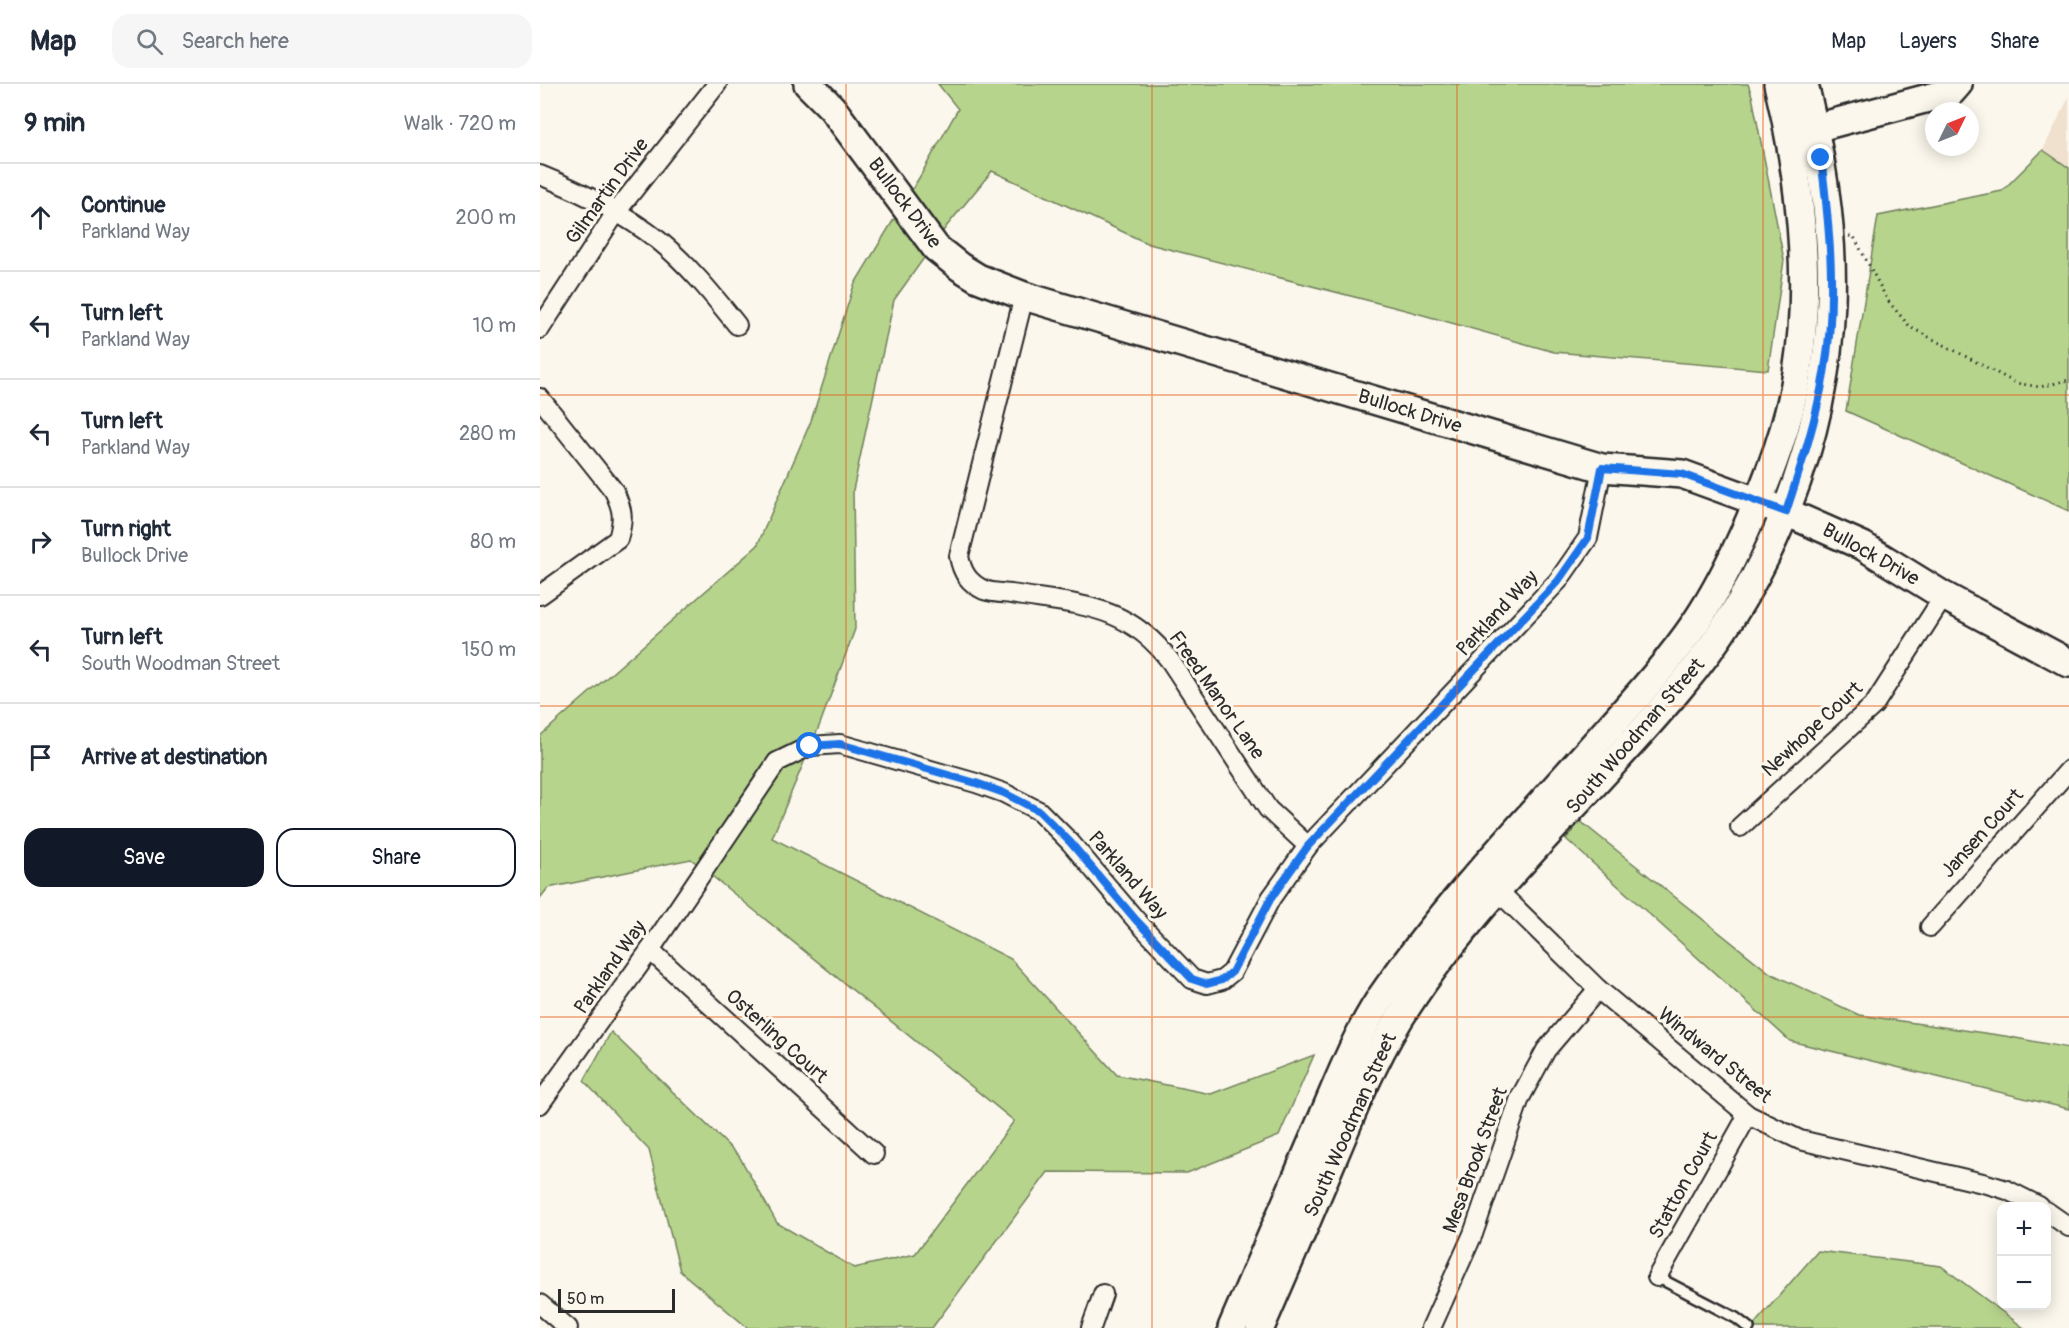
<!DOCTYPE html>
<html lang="en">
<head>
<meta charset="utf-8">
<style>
	:root { --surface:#fff; --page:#f6f6f7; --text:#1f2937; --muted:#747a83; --line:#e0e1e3; --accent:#111827 }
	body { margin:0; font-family:Pangolin,sans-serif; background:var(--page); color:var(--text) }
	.controls { position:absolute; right:18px; bottom:18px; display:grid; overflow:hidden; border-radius:12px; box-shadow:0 3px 15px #0003 }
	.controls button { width:54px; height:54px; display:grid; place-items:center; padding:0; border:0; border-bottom:2px solid var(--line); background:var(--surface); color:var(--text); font:30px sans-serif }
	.compass { position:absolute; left:1385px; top:18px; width:54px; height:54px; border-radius:50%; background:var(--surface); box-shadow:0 3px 15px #0003; rotate:47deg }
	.scale { position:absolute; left:18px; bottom:15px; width:117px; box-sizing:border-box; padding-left:6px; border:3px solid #2b2b2b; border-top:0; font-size:16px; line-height:21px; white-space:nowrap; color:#2b2b2b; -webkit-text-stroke:4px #fbf7ec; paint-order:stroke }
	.stop { position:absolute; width:18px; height:18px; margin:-14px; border:4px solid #1a73e8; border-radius:50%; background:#fff }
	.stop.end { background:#1a73e8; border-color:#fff; box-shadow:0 2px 6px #0008 }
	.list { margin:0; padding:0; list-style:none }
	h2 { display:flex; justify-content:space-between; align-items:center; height:78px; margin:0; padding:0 24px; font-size:26px }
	h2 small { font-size:20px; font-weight:400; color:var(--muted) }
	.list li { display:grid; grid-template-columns:39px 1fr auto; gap:18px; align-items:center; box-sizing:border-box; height:108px; padding:0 24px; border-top:2px solid var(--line) }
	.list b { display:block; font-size:22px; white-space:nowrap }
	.list p { margin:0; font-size:20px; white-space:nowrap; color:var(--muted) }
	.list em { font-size:20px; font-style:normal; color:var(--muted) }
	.actions { display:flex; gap:12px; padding:18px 24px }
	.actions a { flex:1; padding:14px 0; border:2px solid var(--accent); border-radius:18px; text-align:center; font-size:21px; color:var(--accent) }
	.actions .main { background:var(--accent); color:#fff }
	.icon { flex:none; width:33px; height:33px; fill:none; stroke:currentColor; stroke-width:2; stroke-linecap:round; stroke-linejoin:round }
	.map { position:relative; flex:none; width:1529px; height:1244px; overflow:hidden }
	header { display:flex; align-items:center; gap:36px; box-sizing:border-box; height:84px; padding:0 30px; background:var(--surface); border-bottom:2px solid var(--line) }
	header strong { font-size:28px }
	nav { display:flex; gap:33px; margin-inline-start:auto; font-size:21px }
	.search { width:420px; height:54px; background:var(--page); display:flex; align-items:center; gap:15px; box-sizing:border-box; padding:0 21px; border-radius:18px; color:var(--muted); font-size:22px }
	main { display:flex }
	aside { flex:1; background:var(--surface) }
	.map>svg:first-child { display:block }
	.built { fill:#f0e0ce }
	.green { fill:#b7d48d; stroke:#71805c; stroke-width:1.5 }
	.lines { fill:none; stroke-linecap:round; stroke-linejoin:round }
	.lane-casing { stroke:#2b2b2b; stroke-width:14 }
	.street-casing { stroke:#2b2b2b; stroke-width:22 }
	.secondary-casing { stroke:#2b2b2b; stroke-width:32 }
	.path { stroke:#2b2b2b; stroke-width:3; stroke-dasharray:1.5 4.5; stroke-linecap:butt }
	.lane { stroke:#fbf7ec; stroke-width:9 }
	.street { stroke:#fbf7ec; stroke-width:18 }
	.secondary { stroke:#fbf7ec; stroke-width:27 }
	.route { stroke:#1a73e8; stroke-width:8 }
	.grid { fill:none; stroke:#e8590c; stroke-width:1.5; stroke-opacity:0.55 }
	.labels { text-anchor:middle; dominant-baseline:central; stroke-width:6; stroke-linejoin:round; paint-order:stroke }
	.street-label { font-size:20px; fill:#2b2b2b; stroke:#fbf7ec }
</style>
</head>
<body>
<header>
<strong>Map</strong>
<div class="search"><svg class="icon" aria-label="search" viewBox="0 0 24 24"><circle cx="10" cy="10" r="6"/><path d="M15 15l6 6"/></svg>Search here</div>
<nav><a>Map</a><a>Layers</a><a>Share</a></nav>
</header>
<main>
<aside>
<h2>9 min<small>Walk · 720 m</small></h2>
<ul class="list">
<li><svg class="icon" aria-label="ahead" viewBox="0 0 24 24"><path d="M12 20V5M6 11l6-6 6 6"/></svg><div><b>Continue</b><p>Parkland Way</p></div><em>200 m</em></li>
<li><svg class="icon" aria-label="left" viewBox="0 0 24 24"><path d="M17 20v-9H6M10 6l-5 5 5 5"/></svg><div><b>Turn left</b><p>Parkland Way</p></div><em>10 m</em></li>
<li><svg class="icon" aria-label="left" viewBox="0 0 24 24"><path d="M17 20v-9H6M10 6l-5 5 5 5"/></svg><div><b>Turn left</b><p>Parkland Way</p></div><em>280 m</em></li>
<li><svg class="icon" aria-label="right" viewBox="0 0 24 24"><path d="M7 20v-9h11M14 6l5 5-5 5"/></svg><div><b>Turn right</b><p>Bullock Drive</p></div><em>80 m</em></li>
<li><svg class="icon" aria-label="left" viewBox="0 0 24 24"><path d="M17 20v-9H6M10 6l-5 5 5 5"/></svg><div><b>Turn left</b><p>South Woodman Street</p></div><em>150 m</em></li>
<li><svg class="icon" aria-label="arrive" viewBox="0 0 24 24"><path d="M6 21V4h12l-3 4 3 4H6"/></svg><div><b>Arrive at destination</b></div></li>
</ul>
<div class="actions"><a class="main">Save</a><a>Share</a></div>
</aside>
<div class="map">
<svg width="1529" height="1244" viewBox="0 0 1529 1244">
	<rect width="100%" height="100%" fill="#fbf7ec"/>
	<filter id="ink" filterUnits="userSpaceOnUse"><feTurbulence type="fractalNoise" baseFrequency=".0167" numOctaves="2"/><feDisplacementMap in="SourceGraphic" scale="12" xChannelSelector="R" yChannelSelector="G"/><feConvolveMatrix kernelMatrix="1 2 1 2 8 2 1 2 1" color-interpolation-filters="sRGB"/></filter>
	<g filter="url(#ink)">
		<path class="built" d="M1529,13V86L1503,66Z"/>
		<g class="green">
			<path d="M398,0H1208L1212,12L1244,176L1228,286L1014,268L869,227L609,160L452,87L406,143L354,216L313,406L315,545L280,640L232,754L471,875L577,991L671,1010L774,971L739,1052L647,1089L508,1088L392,1244H208L140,1187L109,1066L44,997L71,948L199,1072L237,1139L314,1184L375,1170L474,1037L151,775L8,804L0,814V652L217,462L271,337L314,201L379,94L418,25Z"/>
			<path d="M1503,66L1529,84V427L1306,327L1338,132L1462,107Z"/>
			<path d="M1040,737L1230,889L1319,931L1465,952L1529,964V1025L1250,957L1026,755Z"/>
			<path d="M1278,1167L1401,1182L1484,1244H1211Z"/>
		</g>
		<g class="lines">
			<defs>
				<path id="lane" d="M1117,1193L1196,1234L1209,1244"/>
				<g id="street">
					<path d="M0,91C42,108 82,128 118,156C148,180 173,211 197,241"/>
					<path d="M484,212L419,472C422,489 429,499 444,506C453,509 462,509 471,510C537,521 587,519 631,578L728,725L768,762"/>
					<path d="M0,245L77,127L177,0"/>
					<path d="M0,314L74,407C83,426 84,434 78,455L0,511"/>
					<path d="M1200,743L1334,621L1404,512"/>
					<path d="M950,799L1058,905L1208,1031L1260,1056L1447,1100L1467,1106L1499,1122"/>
					<path d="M1390,843L1529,686"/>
					<path d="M110,866L334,1070"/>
					<path d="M0,1020L110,866L237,678L270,662L300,660L436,699L464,709L499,727L530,758L596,836L652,895L667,900L682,896L692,888L731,814L768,762L1018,497L1048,454L1062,384"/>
					<path d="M1506,1127L1529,1143"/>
					<path d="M1117,1193L1208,1031"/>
					<path d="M0,1220L28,1244"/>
					<path d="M551,1244L563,1210"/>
					<path d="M891,1244L933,1150L980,1014L1006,966L1058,905"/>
				</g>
				<g id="secondary">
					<path d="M268,0L292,24L396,164L420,183L438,194L484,212L1062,384L1142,390L1246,428L1323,462L1404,512L1529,579"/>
					<path d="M1256,46L1275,44L1411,8L1418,0"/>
					<path d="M692,1244C721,1177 750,1109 779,1042C800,995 818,944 849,902C912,813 989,734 1061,653C1094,616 1128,579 1156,538C1177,507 1194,472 1209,438C1230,390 1249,341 1257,289C1272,197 1260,90 1238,0"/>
					<path d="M720,1244C745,1187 769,1131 793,1074C806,1044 818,1012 833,983C849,949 870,916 892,886C967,785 1061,699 1141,602C1230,496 1286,357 1291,218C1294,144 1281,71 1264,0"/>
				</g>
			</defs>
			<use href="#lane" class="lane-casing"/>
			<use href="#street" class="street-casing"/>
			<use href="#secondary" class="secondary-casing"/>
			<path class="path" d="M1309,152L1314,153L1348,217L1370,243L1476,299L1500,303L1529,296"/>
			<use href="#lane" class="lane"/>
			<use href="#street" class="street"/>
			<use href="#secondary" class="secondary"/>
		</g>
	</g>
	<g class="lines" filter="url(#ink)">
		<path class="route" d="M270,662L300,660L436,699L464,709L499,727L530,758L596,836L652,895L667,900L682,896L692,888L731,814L768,762L1018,497L1048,454L1062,384L1142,390L1246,428C1261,382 1276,337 1284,290C1297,218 1290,146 1281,74"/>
	</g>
	<path class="grid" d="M306,0V1244M612,0V1244M917,0V1244M1223,0V1244M0,311H1529M0,622H1529M0,933H1529"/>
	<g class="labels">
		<g class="street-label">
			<text transform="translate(67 107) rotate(-54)">Gilmartin Drive</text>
			<text transform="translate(365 119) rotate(53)">Bullock Drive</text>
			<text transform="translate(870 327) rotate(17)">Bullock Drive</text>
			<text transform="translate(1331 470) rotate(29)">Bullock Drive</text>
			<text transform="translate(957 529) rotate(-47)">Parkland Way</text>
			<text transform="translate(677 611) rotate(55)">Freed Manor Lane</text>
			<text transform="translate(1272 645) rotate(-43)">Newhope Court</text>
			<text transform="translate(1095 652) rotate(-49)">South Woodman Street</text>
			<text transform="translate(1442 749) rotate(-48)">Jansen Court</text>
			<text transform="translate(588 791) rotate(49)">Parkland Way</text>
			<text transform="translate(70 883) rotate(-55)">Parkland Way</text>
			<text transform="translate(237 952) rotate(42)">Osterling Court</text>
			<text transform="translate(1175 971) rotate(39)">Windward Street</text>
			<text transform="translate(810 1041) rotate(-66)">South Woodman Street</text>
			<text transform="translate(935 1076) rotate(-70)">Mesa Brook Street</text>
			<text transform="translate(1143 1101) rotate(-61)">Statton Court</text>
		</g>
	</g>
</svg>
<div class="controls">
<button>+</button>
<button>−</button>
</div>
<svg class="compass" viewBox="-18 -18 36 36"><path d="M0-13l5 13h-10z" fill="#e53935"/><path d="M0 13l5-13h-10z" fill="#747a83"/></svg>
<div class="scale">50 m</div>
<div class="stop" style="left:270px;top:662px"></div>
<div class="stop end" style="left:1281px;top:74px"></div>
</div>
</main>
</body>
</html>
